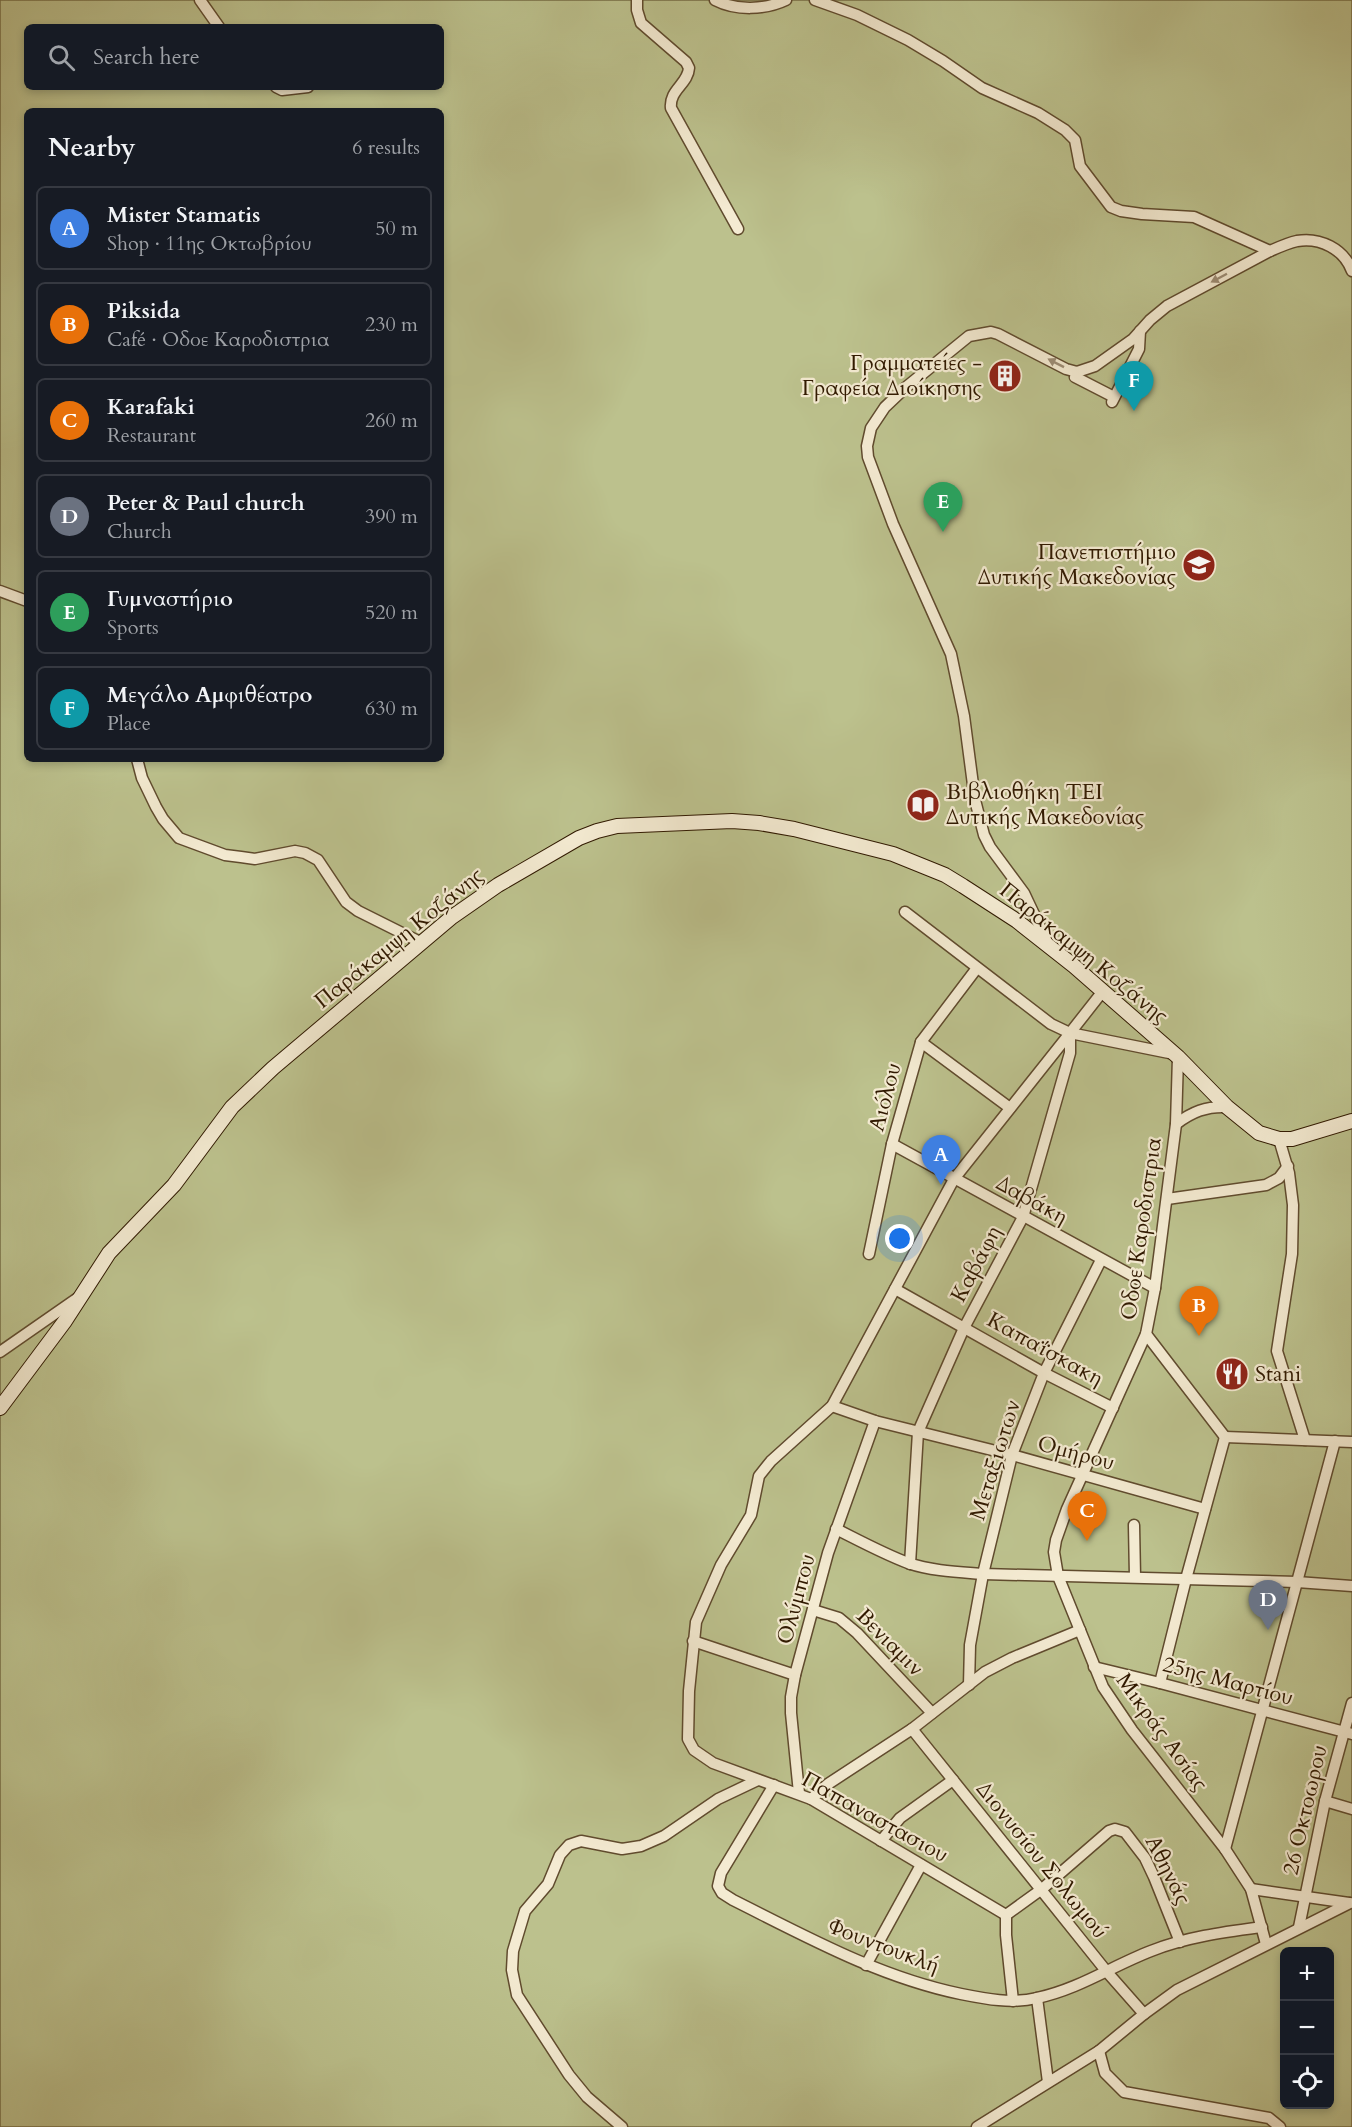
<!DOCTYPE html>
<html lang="en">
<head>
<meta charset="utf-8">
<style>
	:root { --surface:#171b24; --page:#242831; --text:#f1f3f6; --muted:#9ea1a6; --line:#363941; --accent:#7c3aed }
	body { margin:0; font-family:Cardo,serif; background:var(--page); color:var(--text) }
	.controls { position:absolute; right:18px; bottom:18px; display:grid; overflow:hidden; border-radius:9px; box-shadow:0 3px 9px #0003 }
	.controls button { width:54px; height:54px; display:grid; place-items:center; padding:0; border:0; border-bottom:2px solid var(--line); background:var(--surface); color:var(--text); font:30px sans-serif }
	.you { position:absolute; left:900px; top:1239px; width:21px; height:21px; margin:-15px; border:4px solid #fff; border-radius:50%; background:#1a73e8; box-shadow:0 0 0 9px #1a73e833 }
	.badge { display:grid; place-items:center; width:39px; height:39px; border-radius:50%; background:var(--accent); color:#fff; font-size:20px; font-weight:700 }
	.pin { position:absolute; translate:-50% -50px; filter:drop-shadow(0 2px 3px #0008) }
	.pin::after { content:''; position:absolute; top:32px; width:21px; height:18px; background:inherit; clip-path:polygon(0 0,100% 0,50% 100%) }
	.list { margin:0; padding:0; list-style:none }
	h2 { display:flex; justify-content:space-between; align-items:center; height:78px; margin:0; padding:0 24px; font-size:26px }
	h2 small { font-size:20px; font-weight:400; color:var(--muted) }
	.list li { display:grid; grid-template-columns:39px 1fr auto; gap:18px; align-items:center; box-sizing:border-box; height:84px; margin:0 12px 12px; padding:0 12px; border:2px solid var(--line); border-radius:9px }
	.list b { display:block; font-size:22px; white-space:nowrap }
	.list p { margin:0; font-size:20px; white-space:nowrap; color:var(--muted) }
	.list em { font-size:20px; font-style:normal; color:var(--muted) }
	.icon { flex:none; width:33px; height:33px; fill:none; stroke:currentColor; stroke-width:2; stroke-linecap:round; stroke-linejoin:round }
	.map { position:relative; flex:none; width:1352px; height:2127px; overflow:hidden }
	.search { position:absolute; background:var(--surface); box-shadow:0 3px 9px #0003; left:24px; top:24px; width:420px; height:66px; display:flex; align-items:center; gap:15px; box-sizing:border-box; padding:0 21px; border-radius:9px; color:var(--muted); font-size:22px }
	.panel { position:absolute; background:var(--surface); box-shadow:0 3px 9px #0003; left:24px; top:108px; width:420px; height:654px; border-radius:9px }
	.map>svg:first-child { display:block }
	.green { fill:#bcc18d; stroke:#766d46; stroke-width:1.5; fill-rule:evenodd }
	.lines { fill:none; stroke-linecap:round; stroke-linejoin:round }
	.street-casing { stroke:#604b2e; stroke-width:13 }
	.secondary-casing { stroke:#301900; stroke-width:16 }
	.street { stroke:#f4ebd2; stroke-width:10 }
	.secondary { stroke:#f4ebd2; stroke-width:14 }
	.oneway { fill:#9c8c74 }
	.labels { text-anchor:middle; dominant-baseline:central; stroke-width:4.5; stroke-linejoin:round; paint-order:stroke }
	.poi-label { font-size:22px; fill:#301900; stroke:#f4ebd2; text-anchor:end }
	.street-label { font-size:22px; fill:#301900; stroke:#f4ebd2 }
</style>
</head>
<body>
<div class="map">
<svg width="1352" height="2127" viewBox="0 0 1352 2127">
	<rect width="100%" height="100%" fill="#eee0b9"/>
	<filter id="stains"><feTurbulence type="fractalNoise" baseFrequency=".00333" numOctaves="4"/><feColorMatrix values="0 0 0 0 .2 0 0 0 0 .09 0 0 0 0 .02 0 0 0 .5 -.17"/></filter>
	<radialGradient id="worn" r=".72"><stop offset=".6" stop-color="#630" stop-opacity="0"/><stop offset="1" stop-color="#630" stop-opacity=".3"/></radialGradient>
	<path class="green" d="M0,0H1352V2127H0ZM27,27H441V87H27ZM27,111H441V759H27ZM1284,1952H1330V2104H1284Z"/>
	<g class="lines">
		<defs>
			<g id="street">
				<path d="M200,0L219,27"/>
				<path d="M637,0V10L641,23L686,62L689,68C688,84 669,90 671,108L738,229"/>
				<path d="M715,0C736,11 765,10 786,0"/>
				<path d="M815,0L857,15L908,40L943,61L982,88L1038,113L1065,130L1075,140L1080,166L1111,207L1121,211L1142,214L1194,217L1270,251"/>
				<path d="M276,87L282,90L308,87"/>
				<path d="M1077,372L1075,377L1114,397"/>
				<path d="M1112,402L1139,349L1140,331"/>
				<path d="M0,591L27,601"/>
				<path d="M137,759L142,778L156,807L163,819L179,838L225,855L241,857L255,859L295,851L305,853L318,860L346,902L358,911L422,943"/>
				<path d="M905,912L1051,1024L1070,1033L1174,1054"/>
				<path d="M1048,944L1024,893L990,847L984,835L975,800L964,716L951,654L893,524L868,457L867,446L871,428L885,407L905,388L969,336L991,332L998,334L1066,369L1077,372L1095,366L1133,339L1150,320L1167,306L1270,251C1279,247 1288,243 1297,241C1320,237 1344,249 1352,271"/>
				<path d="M921,1042L1010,1108"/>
				<path d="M1178,1057L1176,1124L1155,1288L1146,1334L1067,1509L1056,1540L1054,1552L1058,1576L1103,1687L1132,1730L1225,1849L1251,1889L1266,1944"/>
				<path d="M1176,1124C1192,1112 1206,1106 1227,1107"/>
				<path d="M1279,1139L1289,1173L1293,1205L1292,1254L1277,1351L1305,1440"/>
				<path d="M892,1144L1155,1288"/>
				<path d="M1167,1199L1266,1185L1279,1178L1288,1166"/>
				<path d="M869,1254L892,1144L921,1042L977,968"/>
				<path d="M895,1289L1044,1373L1113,1408"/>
				<path d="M1146,1334L1225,1437"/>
				<path d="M0,1352L79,1297"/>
				<path d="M832,1406L875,1421L1012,1455L1205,1509"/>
				<path d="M1225,1437L1352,1442"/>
				<path d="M1134,1525L1135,1577"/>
				<path d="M836,1529C860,1541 884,1554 908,1563C932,1571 958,1572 983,1574L1297,1582L1352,1586"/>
				<path d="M910,1564L918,1432L964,1328L1023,1217L1070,1053V1033L1103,991"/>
				<path d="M813,1610L839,1618L857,1633L932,1713"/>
				<path d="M693,1641L795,1675"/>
				<path d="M1094,1667L1160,1683L1352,1734"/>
				<path d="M1160,1683L1186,1579L1225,1437"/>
				<path d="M969,1685L970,1645L983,1574L1012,1455L1044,1373L1101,1260"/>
				<path d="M912,1729L1107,1972L1144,2014"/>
				<path d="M774,1785L721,1873L718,1886L722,1893L733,1900C807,1937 879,1977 961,1994C986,1999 1012,2004 1037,1998C1079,1989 1112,1966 1151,1951C1186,1937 1225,1932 1262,1927"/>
				<path d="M799,1793L791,1713V1697L795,1675L828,1553L875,1421"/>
				<path d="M811,1799L828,1784L912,1729L985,1672L1012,1658L1080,1630"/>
				<path d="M1325,1801L1352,1809"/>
				<path d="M881,1841L900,1818L953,1780"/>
				<path d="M1225,1849L1335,1441"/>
				<path d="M1251,1889L1349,1903"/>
				<path d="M1006,1915L811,1799L713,1763L694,1750L688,1739L689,1691L696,1622L721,1565L751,1515L759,1476L771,1461L832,1406L954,1179L1070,1033"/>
				<path d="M1006,1915L1042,1889L1109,1831L1115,1829L1125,1832L1145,1858L1154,1877L1180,1942"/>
				<path d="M1006,1915V1935L1013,2001"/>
				<path d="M1299,1927L1325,1801L1352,1703"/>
				<path d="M866,1965L921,1865"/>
				<path d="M1037,1998L1048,2082"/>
				<path d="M1099,2051L1105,2073L1124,2092L1269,2118L1280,2127"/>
				<path d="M622,2127L587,2097L569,2075L517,1995L512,1970L513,1951L525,1911L548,1884L560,1855L569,1845L581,1841L622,1849L641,1846L664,1836L718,1799L758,1780"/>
				<path d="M977,2127L1099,2051L1144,2014L1177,1990L1350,1903"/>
			</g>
			<path id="secondary" d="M0,1408L65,1321L109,1253L174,1185L232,1107L273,1068L452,917L498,885L579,838L597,831L617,826L732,821L759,823L794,829L893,854L945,875L963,886L1017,921L1074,966L1178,1057L1227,1107L1259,1133L1279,1139H1292L1352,1121"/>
		</defs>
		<use href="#street" class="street-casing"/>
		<use href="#secondary" class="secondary-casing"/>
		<use href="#street" class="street"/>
		<use href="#secondary" class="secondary"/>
	</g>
	<defs><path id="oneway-solid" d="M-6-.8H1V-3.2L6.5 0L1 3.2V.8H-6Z" transform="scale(1.5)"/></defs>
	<g class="oneway">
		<use href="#oneway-solid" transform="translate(1219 278) rotate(152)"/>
		<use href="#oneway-solid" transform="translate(1056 363) rotate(-153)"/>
	</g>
	<defs>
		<symbol id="building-disc" viewBox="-11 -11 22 22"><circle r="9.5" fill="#8f2418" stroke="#f4ebd2"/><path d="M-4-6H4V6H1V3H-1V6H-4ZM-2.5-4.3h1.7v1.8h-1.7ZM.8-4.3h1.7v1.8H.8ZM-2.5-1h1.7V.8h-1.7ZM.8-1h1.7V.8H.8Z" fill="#fff"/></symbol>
		<symbol id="university-disc" viewBox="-11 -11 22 22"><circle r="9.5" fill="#8f2418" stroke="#f4ebd2"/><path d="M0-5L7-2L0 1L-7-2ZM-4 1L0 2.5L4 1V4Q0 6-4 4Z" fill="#fff"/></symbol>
		<symbol id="library-disc" viewBox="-11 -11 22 22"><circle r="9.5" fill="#8f2418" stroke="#f4ebd2"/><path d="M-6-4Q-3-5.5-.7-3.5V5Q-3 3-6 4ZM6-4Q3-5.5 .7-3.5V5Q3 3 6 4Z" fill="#fff"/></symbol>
		<symbol id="restaurant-disc" viewBox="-11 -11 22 22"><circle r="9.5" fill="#8f2418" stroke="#f4ebd2"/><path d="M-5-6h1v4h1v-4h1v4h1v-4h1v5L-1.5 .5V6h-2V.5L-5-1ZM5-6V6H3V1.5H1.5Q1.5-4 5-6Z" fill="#fff"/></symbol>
	</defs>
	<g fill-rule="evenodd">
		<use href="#building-disc" x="986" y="357" width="38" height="38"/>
		<use href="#university-disc" x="1180" y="546" width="38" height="38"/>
		<use href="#library-disc" x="904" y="786" width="38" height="38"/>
		<use href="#restaurant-disc" x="1213" y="1355" width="38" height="38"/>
	</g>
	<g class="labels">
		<g class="poi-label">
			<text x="982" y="363">Γραμματείες -<tspan x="982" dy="25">Γραφεία Διοίκησης</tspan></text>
			<text x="1176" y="552">Πανεπιστήμιο<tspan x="1176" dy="25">Δυτικής Μακεδονίας</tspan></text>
			<text x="946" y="792" text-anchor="start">Βιβλιοθήκη ΤΕΙ<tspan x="946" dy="25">Δυτικής Μακεδονίας</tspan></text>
			<text x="1255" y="1374" text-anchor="start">Stani</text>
		</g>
		<g class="street-label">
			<text transform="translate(399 938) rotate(-39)">Παράκαμψη Κοζάνης</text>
			<text transform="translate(1084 953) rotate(39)">Παράκαμψη Κοζάνης</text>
			<text transform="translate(885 1097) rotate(-75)">Αιόλου</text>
			<text transform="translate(1032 1200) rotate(29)">Δαβάκη</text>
			<text transform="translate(1141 1229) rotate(-82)">Oδοε Καροδιστρια</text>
			<text transform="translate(976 1264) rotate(-62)">Καβάφη</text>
			<text transform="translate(1045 1349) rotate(29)">Καπαΐσκακη</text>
			<text transform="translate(1076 1453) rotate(15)">Ομήρου</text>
			<text transform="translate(995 1460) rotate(-73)">Μεταξιωτων</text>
			<text transform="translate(796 1599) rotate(-75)">Ολύμπου</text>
			<text transform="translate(890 1642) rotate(45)">Βενιαμιν</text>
			<text transform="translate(1228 1681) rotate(15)">25ης Μαρτίου</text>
			<text transform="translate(1162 1732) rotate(54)">Μικράς Ασίας</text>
			<text transform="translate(1305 1810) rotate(-77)">26 Οκτοωρου</text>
			<text transform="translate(875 1817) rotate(29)">Παπαναστασιου</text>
			<text transform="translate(1042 1860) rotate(51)">Διονυσίου Σολωμού</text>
			<text transform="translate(1168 1870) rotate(63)">Αθηνάς</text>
			<text transform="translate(884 1946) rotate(21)">Φουντουκλή</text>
		</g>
	</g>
	<rect width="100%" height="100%" filter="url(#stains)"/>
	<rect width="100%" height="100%" fill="url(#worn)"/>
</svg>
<div class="controls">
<button>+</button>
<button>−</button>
<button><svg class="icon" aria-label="locate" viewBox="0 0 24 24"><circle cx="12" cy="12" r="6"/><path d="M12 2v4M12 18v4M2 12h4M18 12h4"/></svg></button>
</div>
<div class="you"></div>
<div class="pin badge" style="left:941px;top:1185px;background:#3f7fe0">A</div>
<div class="pin badge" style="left:1199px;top:1336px;background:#e8710a">B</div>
<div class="pin badge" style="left:1087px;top:1541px;background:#e8710a">C</div>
<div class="pin badge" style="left:1268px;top:1630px;background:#6b7280">D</div>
<div class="pin badge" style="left:943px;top:532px;background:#2e9e5b">E</div>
<div class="pin badge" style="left:1134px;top:411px;background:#0f9aa8">F</div>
<div class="search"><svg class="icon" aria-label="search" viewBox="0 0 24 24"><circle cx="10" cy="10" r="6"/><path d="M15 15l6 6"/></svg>Search here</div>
<section class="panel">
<h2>Nearby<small>6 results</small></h2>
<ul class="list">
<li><span class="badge" style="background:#3f7fe0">A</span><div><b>Mister Stamatis</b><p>Shop · 11ης Οκτωβρίου</p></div><em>50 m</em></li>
<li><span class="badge" style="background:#e8710a">B</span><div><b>Piksida</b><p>Café · Oδοε Καροδιστρια</p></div><em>230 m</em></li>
<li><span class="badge" style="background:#e8710a">C</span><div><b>Karafaki</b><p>Restaurant</p></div><em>260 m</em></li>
<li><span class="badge" style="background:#6b7280">D</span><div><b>Peter &amp; Paul church</b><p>Church</p></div><em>390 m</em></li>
<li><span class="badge" style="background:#2e9e5b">E</span><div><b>Γυμναστήριο</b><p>Sports</p></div><em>520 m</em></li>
<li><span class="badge" style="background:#0f9aa8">F</span><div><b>Μεγάλο Αμφιθέατρο</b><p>Place</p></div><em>630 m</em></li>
</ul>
</section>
</div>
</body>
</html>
